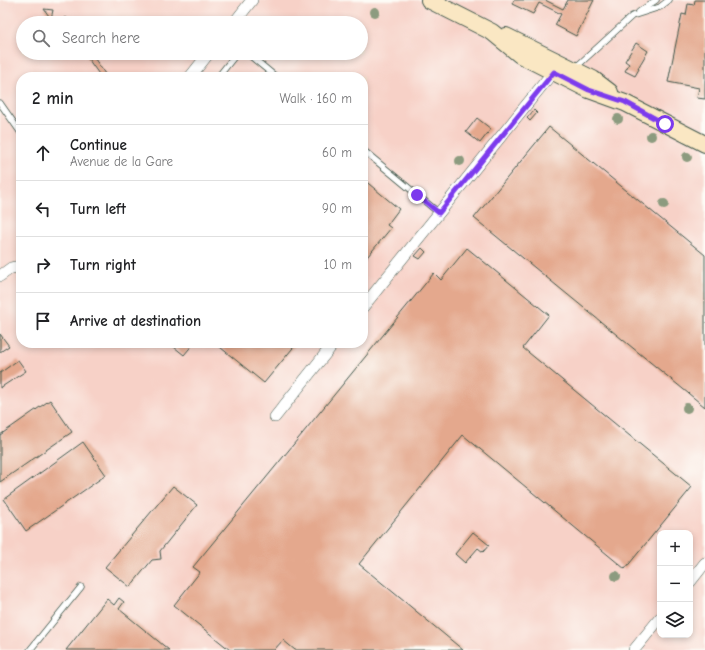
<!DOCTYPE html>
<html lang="en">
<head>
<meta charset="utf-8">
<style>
	:root { --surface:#fff; --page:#f6f6f6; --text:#202124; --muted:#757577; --line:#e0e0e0 }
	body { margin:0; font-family:"Comic Neue",sans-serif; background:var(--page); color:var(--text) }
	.controls { position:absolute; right:12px; bottom:12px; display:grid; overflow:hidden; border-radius:8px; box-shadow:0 2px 6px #0003 }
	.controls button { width:36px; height:36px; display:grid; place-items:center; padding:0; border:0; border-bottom:1px solid var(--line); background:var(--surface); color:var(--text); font:20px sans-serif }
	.stop { position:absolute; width:12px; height:12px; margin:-9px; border:3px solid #7c3aed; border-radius:50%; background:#fff }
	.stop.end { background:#7c3aed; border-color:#fff; box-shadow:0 1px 4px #0008 }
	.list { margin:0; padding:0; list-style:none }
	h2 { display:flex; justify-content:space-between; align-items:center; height:52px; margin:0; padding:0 16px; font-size:17px }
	h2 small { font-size:13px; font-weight:400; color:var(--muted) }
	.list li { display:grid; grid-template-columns:26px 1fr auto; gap:12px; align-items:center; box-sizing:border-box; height:56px; padding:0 16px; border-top:1px solid var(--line) }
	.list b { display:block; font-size:15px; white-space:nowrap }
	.list p { margin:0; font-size:13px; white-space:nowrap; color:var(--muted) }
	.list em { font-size:13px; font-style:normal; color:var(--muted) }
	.icon { flex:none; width:22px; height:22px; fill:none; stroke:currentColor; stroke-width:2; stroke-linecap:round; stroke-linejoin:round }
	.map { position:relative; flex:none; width:705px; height:650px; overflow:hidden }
	.search { position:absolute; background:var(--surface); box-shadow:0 2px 6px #0003; left:16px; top:16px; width:352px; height:44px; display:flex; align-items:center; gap:10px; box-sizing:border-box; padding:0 14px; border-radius:22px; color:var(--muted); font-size:15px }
	.panel { position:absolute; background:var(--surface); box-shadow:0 2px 6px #0003; left:16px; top:72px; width:352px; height:276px; border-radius:16px }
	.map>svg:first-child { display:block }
	.built { fill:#f7d1c7; fill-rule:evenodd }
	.building { fill:#e4a88d }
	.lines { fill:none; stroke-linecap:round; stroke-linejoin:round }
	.lane-casing { stroke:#3e564a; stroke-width:7 }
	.street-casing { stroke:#3e564a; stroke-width:12 }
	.secondary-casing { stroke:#3e564a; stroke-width:18 }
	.lane { stroke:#fff; stroke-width:5.5 }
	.street { stroke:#fff; stroke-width:11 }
	.secondary { stroke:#fae7c3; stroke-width:16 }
	.tree { fill:#8c9b7f }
	.route { stroke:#7c3aed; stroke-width:5 }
</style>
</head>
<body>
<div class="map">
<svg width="705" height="650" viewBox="0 0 705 650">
	<rect width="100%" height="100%" fill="#fdfcf7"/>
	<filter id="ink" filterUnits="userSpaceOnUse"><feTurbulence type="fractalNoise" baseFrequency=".025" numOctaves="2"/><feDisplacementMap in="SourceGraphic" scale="8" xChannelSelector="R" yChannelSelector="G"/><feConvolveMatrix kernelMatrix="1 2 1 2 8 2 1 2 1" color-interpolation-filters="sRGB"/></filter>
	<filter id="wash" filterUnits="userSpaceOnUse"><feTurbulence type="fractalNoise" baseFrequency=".012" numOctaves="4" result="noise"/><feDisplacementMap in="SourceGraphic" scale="16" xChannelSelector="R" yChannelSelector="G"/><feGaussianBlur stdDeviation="0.9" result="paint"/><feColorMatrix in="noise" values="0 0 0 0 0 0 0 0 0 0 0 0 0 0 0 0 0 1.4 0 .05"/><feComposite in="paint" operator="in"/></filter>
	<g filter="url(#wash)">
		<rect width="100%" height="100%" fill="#eee4c8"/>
		<path class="built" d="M0,0H705V650H0ZM23,23H361V53H23ZM21,77H363V343H21ZM660,533H690V635H660Z"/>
		<g id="blocks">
			<g class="building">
				<path d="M514,0H545L563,9L568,0H594L576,36L555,25L561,14L539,3L533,14L512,4Z"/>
				<path d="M695,0H705V99L697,98L699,88L668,82L682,14L686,15L688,4L694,5Z"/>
				<path d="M44,9L53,10L51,19Z"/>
				<path d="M66,17L70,23H64L62,21Z"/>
				<path d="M636,43L648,51L638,68L639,69L635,76L625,71L629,64L625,61Z"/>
				<path d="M84,53H91L107,77H101Z"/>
				<path d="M534,110L537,113L530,121L527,118Z"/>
				<path d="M477,118L491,129L480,143L466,132Z"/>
				<path d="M549,127L705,255V407L474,218Z"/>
				<path d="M363,179L399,209L387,225L391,228L363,262Z"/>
				<path d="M422,248L426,252L420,259L415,256Z"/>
				<path d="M467,248L549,315L523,348L692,487L625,569L463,435L359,564L463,650H295L283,640L274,650H230L174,605L200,572L193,567L434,273L441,280Z"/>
				<path d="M0,334L9,346L0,352Z"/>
				<path d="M169,343H194L184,355Z"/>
				<path d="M215,343H297L264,383Z"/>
				<path d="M18,360L26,371L0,388V373Z"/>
				<path d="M50,400L72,432L0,482V435Z"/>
				<path d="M83,442L106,475L26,531L4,499Z"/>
				<path d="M173,486L197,505L160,551L161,559L152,560L130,587L105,567Z"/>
				<path d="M473,532L489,545L483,552L478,548L465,563L455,554Z"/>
				<path d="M119,598L124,602L119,609L169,650H66L107,599L114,605Z"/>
			</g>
		</g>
	</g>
	<g filter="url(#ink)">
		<use href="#blocks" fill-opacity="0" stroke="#3e564a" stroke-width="1"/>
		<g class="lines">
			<defs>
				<g id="lane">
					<path d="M639,12L656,0"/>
					<path d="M247,53L276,77"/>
					<path d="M575,68L632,16L660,7L669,0"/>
					<path d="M218,77L237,53"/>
					<path d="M0,103L21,133"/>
					<path d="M363,150L439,213"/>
					<path d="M30,650L81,587"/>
				</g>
				<g id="street">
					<path d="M234,23L252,0"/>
					<path d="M190,77L209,53"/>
					<path d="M0,276L11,268L21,266"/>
					<path d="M363,307L557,67"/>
					<path d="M275,417L334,343"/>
					<path d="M690,582L705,563"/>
					<path d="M634,650L660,618"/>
				</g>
				<g id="secondary">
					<path d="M429,0L492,32L520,55L589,90L625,103L705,144"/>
					<path d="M506,36L593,79L610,92"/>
				</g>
			</defs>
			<use href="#lane" class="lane-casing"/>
			<use href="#street" class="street-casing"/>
			<use href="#secondary" class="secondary-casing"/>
			<use href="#lane" class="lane"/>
			<use href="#street" class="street"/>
			<use href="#secondary" class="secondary"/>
		</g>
		<g class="tree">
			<circle cx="375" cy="12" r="5"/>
			<circle cx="618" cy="119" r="5"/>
			<circle cx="651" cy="136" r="5"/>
			<circle cx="687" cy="157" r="5"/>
			<circle cx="460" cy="161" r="5"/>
			<circle cx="664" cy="204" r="5"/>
			<circle cx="687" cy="408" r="5"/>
			<circle cx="616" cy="576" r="5"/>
		</g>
	</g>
	<g class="lines" filter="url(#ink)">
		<path class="route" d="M417,195L439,213L554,72L589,90L625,102L665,124"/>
	</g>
</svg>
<div class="controls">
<button>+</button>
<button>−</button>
<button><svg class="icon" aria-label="layers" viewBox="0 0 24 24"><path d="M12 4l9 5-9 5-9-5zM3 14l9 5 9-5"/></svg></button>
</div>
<div class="stop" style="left:665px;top:124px"></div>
<div class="stop end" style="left:417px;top:195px"></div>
<div class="search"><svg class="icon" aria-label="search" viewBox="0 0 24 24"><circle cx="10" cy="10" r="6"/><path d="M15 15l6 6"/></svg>Search here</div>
<section class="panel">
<h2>2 min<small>Walk · 160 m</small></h2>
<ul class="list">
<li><svg class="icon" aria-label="ahead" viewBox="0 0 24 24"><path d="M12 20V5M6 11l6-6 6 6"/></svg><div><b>Continue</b><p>Avenue de la Gare</p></div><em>60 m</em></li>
<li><svg class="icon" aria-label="left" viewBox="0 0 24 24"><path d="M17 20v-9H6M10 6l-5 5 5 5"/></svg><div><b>Turn left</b></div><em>90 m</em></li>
<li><svg class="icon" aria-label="right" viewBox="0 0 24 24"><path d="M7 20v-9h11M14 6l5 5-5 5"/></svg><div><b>Turn right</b></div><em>10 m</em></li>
<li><svg class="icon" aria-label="arrive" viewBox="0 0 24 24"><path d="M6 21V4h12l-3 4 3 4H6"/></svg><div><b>Arrive at destination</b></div></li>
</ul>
</section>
</div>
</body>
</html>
